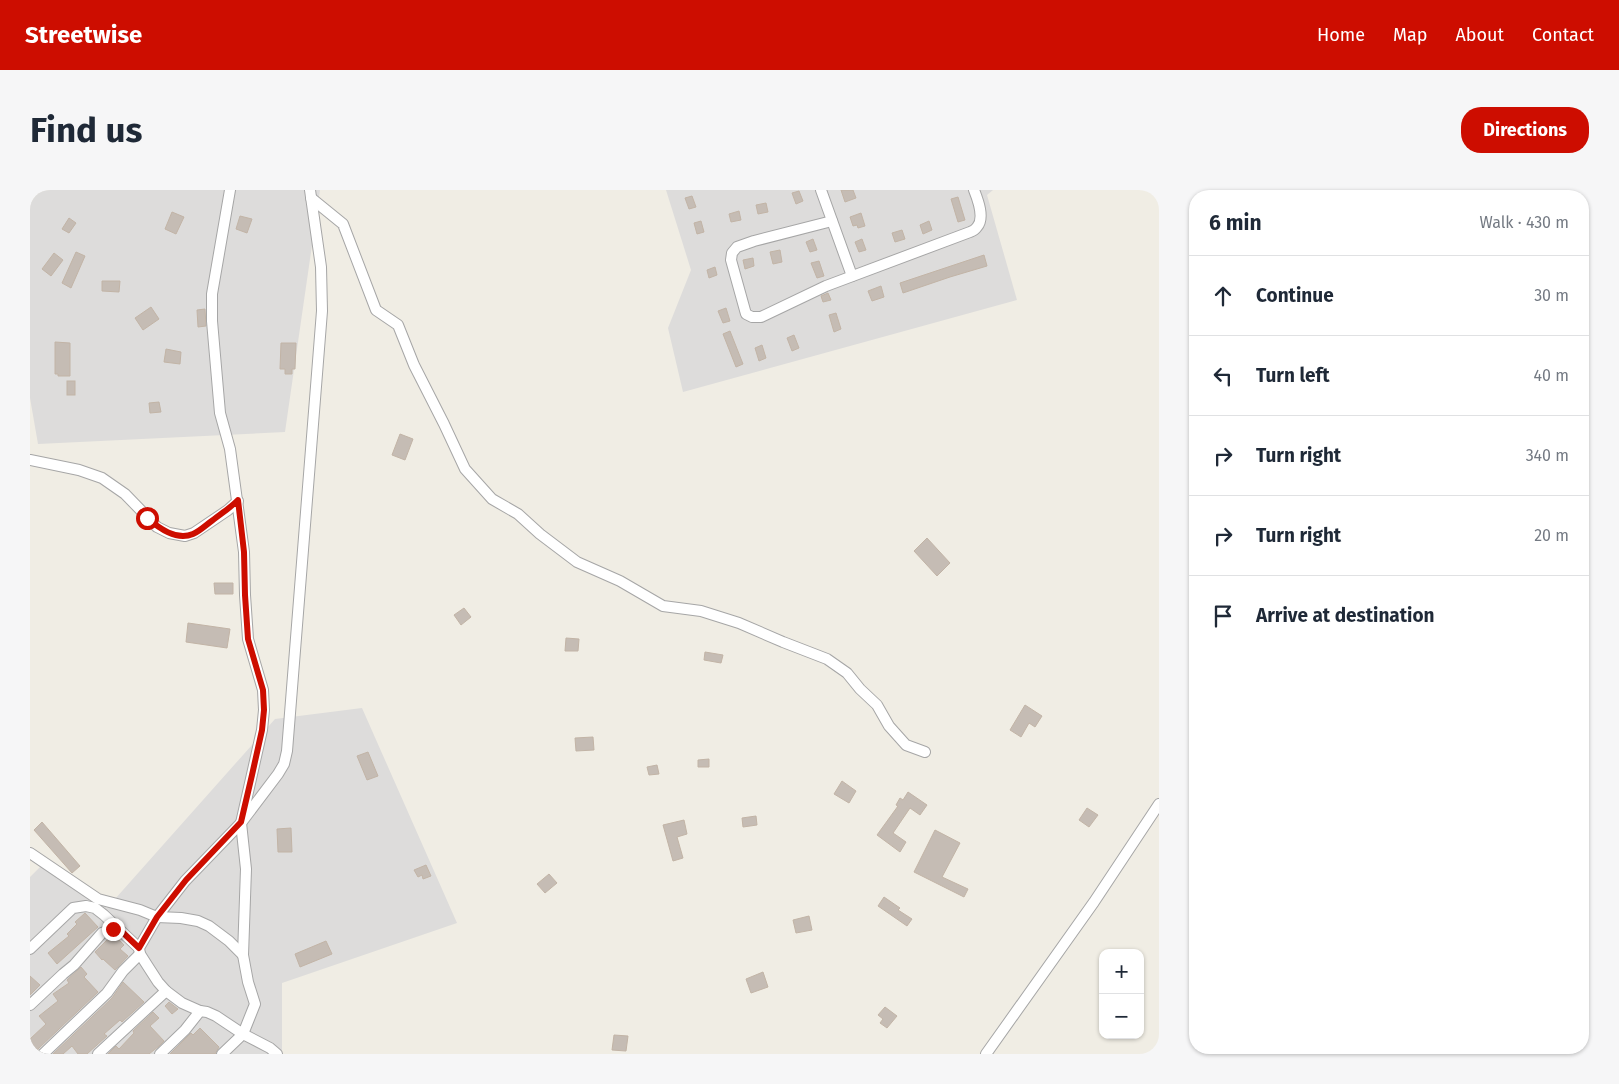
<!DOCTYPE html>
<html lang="en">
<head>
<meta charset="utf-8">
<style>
	:root { --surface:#fff; --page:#f6f6f7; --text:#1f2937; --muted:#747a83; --line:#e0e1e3; --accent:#cd0d00 }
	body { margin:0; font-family:"Fira Sans",sans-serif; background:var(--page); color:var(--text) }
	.controls { position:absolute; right:15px; bottom:15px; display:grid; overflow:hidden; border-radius:10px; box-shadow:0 1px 4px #0004 }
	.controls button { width:45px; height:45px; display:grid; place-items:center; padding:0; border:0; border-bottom:1px solid var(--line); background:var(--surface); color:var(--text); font:25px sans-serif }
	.stop { position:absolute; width:15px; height:15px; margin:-11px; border:4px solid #cd0d00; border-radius:50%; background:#fff }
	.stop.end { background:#cd0d00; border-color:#fff; box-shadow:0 1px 5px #0008 }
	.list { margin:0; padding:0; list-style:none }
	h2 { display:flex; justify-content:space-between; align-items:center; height:65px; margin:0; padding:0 20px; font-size:21px }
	h2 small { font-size:16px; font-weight:400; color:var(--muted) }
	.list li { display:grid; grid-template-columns:32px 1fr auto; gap:15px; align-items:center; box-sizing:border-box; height:80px; padding:0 20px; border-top:1px solid var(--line) }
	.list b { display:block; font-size:19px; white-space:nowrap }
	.list em { font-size:16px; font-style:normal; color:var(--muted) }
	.icon { flex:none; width:28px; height:28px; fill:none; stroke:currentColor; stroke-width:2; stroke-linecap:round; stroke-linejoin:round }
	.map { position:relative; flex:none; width:1129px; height:864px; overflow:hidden; border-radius:20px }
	header { display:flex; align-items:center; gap:30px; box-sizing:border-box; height:70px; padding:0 25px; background:var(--accent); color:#fff }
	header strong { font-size:24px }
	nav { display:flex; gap:28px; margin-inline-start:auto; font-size:18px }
	.intro { display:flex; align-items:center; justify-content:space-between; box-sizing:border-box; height:120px; padding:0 30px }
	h1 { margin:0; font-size:35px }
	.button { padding:12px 22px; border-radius:20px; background:var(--accent); color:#fff; font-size:18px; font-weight:700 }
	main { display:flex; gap:30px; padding:0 30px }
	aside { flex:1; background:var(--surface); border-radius:20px; box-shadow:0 1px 4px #0004 }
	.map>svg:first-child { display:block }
	.residential { fill:#dddcdb }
	.building { fill:#c5bcb4; stroke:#c2b4a6 }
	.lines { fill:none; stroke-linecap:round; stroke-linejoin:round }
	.minor-casing { stroke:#a6a6a6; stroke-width:12 }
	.minor { stroke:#fff; stroke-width:10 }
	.route { stroke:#cd0d00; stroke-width:6 }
</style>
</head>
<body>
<header>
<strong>Streetwise</strong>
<nav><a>Home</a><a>Map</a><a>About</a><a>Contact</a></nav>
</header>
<div class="intro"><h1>Find us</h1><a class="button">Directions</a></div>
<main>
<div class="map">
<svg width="1129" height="864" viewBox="0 0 1129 864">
	<rect width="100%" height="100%" fill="#f0ede4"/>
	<g class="residential">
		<path d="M0,0H290L255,242L8,254L0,208Z"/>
		<path d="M636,0H963L957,5L987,110L653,202L638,138L661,80Z"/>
		<path d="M332,518L427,733L252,793V864H0V687L15,672L77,718L245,529Z"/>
	</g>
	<g class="building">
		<path d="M811,0H823L826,8L815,12Z"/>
		<path d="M769,1L773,11L766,14L762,3Z"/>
		<path d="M662,6L666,17L659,19L655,8Z"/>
		<path d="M928,7L935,30L928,32L921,9Z"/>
		<path d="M736,13L738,22L728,24L726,15Z"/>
		<path d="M709,21L711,30L701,32L699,24Z"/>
		<path d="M142,22L154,27L146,44L135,39Z"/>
		<path d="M831,23L835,36L828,38L827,35L823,36L820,27Z"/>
		<path d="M210,26L222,29L217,43L206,39Z"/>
		<path d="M39,28L46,33L39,43L32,39Z"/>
		<path d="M671,31L674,42L667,44L664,33Z"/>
		<path d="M899,31L902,40L893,44L890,35Z"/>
		<path d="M872,40L875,49L865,52L862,43Z"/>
		<path d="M783,49L787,60L780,62L776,52Z"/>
		<path d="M832,49L836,60L829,62L825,52Z"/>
		<path d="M750,60L752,72L743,74L740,62Z"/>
		<path d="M46,62L55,66L41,98L32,93Z"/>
		<path d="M24,63L33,70L21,86L12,79Z"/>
		<path d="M954,65L957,76L920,87L873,103L870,93Z"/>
		<path d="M723,68L724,76L715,79L713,70Z"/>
		<path d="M789,71L794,86L787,88L781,73Z"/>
		<path d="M685,77L687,85L679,88L677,80Z"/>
		<path d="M72,91H90L89,102L72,101Z"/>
		<path d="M851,96L854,107L842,111L838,101Z"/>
		<path d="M798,103L801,110L793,112L791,106Z"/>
		<path d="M121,117L129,129L113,140L105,128Z"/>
		<path d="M696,118L700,131L693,133L688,121Z"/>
		<path d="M175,119L176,136L168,137L167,120Z"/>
		<path d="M806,123L811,139L804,142L799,125Z"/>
		<path d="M700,141L713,174L706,177L693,144Z"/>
		<path d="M764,145L769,158L762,161L757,148Z"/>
		<path d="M25,152L40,153V186H28V184H25Z"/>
		<path d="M251,153H266L265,179H262V184H255V179H250Z"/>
		<path d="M732,155L736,168L729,171L725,158Z"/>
		<path d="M136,159L151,162L150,174L134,172Z"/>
		<rect x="37" y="191" width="8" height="14"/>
		<path d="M129,212L131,222L120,223L119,213Z"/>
		<path d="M370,244L383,249L375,270L362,265Z"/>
		<path d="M897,348L920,373L907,386L884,361Z"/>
		<path d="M184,393H203V404H185Z"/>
		<path d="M434,418L441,427L431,435L424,425Z"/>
		<path d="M158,433L200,439L197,458L156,452Z"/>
		<path d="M536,448L549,449L548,461H535Z"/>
		<path d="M675,462L693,465L691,473L674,470Z"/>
		<path d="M995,515L1012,526L1005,537L999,533L991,547L980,540Z"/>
		<path d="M563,547L564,560L546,561L545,548Z"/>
		<path d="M338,562L348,586L337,590L327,566Z"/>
		<path d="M679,569V577H668V570Z"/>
		<path d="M627,575L629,584L619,585L617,577Z"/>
		<path d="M812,591L826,601L819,613L804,604Z"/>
		<path d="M878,602L897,615L890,625L880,618L863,643L876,652L870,662L847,645L868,616L866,615L870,608L873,610Z"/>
		<path d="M1057,618L1068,625L1059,637L1049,630Z"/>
		<path d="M726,626L727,635L713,637L712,628Z"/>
		<path d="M654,630L657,644L647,647L653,668L643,671L633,635Z"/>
		<path d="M12,632L50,676L42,683L4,640Z"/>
		<path d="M261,638L262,662H248L247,639Z"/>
		<path d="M905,640L930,653L912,687L938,699L934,707L884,682Z"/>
		<path d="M396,675L401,686L393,689L392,685L388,687L384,680Z"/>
		<path d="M519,684L527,693L515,703L507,694Z"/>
		<path d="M854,707L870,718L868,720L882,729L877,736L848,716Z"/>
		<path d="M55,723L68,737L27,774L18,763L39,746L37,744L47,734L45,732Z"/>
		<path d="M779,726L782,740L766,743L763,730Z"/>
		<path d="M85,746L94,755L90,759L98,766L85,780L73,769L72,770L65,762L80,747Z"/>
		<path d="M296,751L302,764L270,777L265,764Z"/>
		<path d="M51,777L57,784L54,787L68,802L8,859L6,864L0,857V849L16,834L9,826L28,811L23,804L39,793L37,790Z"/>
		<path d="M733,782L738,797L721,803L716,789Z"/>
		<path d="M0,786L10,795L0,805Z"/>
		<path d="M93,792L114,812L92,832L90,830L74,844L77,846L57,864H48L42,856L33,864H23L82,808Z"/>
		<path d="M139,812L148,819L142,824L135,816Z"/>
		<path d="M855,817L867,826L857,838L850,833L853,829L848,825Z"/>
		<path d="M123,822L129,828L120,836L134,851L129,856L119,864H78L86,856L89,859L104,843L103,841Z"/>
		<path d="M170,838L189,857L185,864H140L161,843L163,845Z"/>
		<path d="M584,845L598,846L596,861L582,860Z"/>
	</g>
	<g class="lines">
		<defs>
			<g id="minor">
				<path d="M791,0L822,86"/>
				<path d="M281,8L313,34L346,120L368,135L384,175L414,234L435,279L462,309L488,324L510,344L547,372L590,391L633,416L671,421L709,433L753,452L797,469L817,483L830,499L847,515L859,536L876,555L895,562"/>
				<path d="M802,31L724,51L707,57L702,63L701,70L716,124L722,127H731L796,96L940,42C943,41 945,40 947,37C955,28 948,10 944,0"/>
				<path d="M0,270L49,280L72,288L95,304L127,337L139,343L155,346L164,343L198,320L208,311"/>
				<path d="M0,663L68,709L110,720L127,727L151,728L168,731L179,736L199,751L213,765"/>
				<path d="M0,759L43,718L56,716L65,718L74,725L109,758"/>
				<path d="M0,815L33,784L44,775L72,743L83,739L86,736"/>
				<path d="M13,864L77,803L93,781L110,764"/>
				<path d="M68,864L136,801"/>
				<path d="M130,864L155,840L170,821"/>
				<path d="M192,864L213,844L225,814L218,792L213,765L216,679L211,633L232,540L234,520L233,500L218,449L215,405L214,362L200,259L190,223L182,131V104L200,0"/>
				<path d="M247,864L240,858L213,844L186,826L177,822L170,821L152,813L136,801L128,792L117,775L110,764L109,758L127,727L155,691L211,633L248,584L254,574L257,561L292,121L291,77L280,0"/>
				<path d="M956,864L1064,712L1129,614"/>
			</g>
		</defs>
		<use href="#minor" class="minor-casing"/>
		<use href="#minor" class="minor"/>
	</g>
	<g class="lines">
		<path class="route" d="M83,739L86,736L109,758L127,727L156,690L211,632L222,585L232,540L234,520L233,500L218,449L215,405L214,362L208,310C200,318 192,323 183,330C177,334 170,341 163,344C146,351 129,338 117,328"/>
	</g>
</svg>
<div class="controls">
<button>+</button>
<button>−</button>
</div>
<div class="stop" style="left:117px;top:328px"></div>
<div class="stop end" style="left:83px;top:739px"></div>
</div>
<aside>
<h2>6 min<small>Walk · 430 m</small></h2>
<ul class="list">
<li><svg class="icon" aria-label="ahead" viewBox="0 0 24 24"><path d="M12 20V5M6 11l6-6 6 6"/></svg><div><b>Continue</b></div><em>30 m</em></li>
<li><svg class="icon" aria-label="left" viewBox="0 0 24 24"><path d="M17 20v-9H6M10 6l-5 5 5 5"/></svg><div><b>Turn left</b></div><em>40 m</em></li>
<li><svg class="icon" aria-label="right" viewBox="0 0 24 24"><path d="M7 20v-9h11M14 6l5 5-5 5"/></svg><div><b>Turn right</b></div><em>340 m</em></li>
<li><svg class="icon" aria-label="right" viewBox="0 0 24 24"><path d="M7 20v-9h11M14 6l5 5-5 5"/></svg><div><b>Turn right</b></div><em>20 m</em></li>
<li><svg class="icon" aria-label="arrive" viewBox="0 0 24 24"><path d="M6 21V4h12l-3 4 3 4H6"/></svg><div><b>Arrive at destination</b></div></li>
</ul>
</aside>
</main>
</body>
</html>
